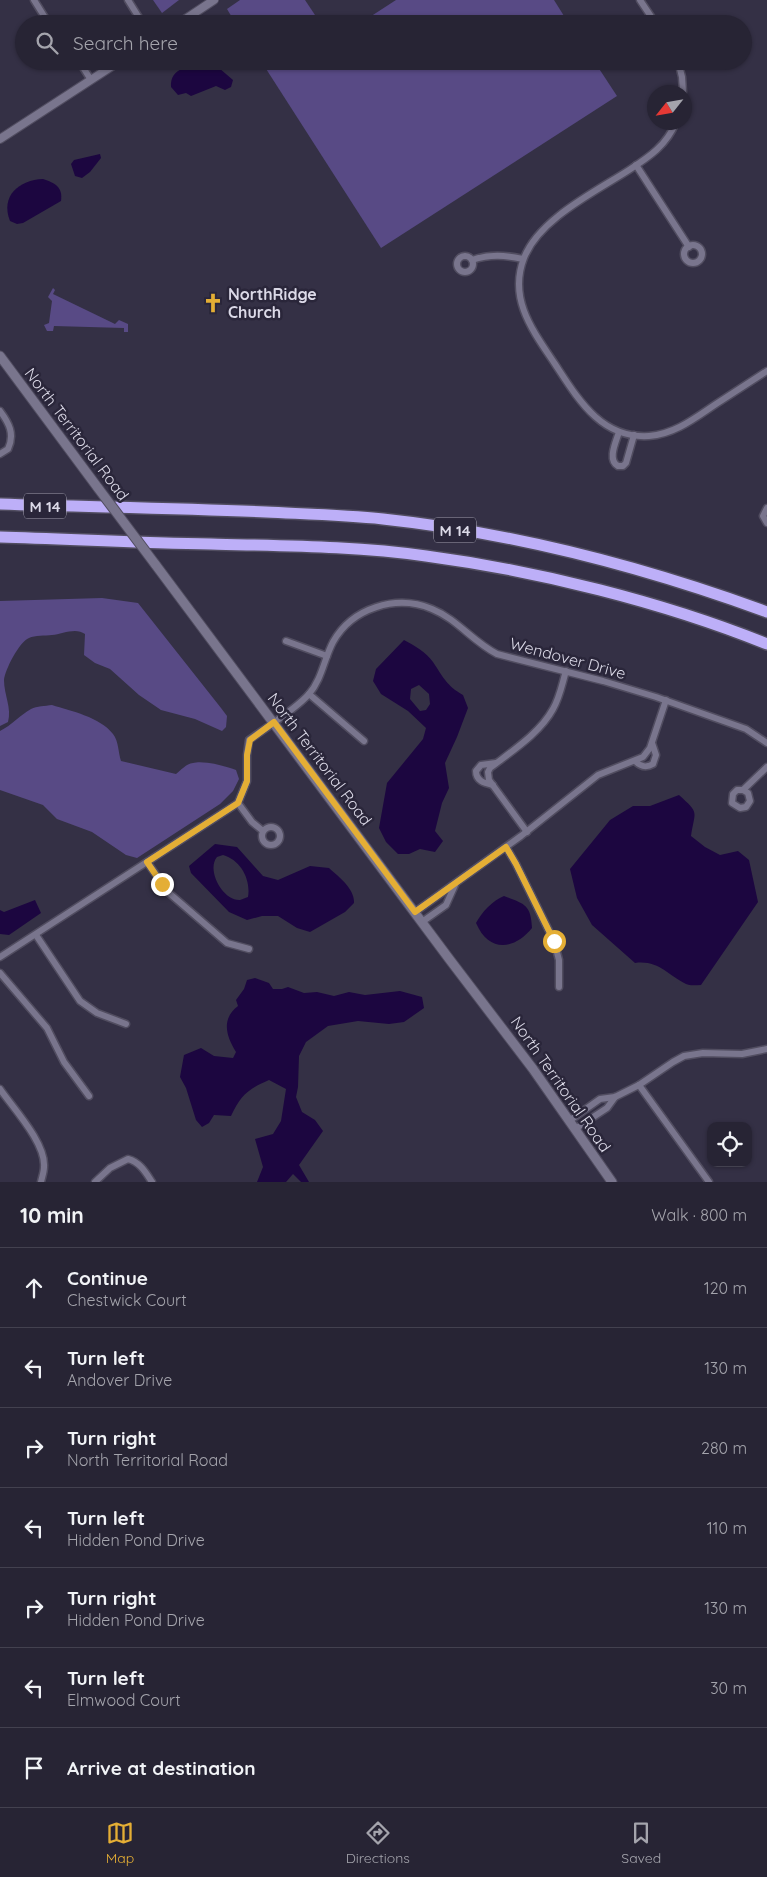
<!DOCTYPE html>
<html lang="en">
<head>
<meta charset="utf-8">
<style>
	:root { --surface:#272434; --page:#333040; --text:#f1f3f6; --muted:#a4a4ac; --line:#43414f; --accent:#e4ae35 }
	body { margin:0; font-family:Quicksand,sans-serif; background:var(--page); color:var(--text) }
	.controls { position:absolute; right:15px; bottom:15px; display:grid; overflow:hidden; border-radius:10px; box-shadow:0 1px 4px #0004 }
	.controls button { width:45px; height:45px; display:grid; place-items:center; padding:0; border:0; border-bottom:1px solid var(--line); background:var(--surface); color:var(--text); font:25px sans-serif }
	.compass { position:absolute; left:647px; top:85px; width:45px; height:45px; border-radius:50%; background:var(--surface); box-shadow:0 1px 4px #0004; rotate:239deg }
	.stop { position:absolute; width:15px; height:15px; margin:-11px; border:4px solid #e4ae35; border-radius:50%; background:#fff }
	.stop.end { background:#e4ae35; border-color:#fff; box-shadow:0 1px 5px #0008 }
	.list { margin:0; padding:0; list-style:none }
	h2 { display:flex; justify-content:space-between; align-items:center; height:65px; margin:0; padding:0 20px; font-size:21px }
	h2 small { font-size:16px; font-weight:400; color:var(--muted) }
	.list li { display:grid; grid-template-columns:32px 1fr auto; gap:15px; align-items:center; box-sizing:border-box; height:80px; padding:0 20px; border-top:1px solid var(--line) }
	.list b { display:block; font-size:19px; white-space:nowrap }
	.list p { margin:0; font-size:16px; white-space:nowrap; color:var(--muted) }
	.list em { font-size:16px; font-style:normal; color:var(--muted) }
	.icon { flex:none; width:28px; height:28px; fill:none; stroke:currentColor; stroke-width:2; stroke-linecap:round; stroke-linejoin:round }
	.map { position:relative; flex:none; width:767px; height:1182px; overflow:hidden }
	.search { position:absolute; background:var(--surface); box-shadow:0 1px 4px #0004; left:15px; right:15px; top:15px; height:55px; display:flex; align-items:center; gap:12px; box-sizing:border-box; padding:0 18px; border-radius:28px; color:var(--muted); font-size:19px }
	.sheet { height:625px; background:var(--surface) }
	nav { display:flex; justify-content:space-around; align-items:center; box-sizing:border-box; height:70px; border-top:1px solid var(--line); background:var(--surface); font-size:14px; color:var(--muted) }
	nav a { display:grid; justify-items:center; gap:2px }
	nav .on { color:var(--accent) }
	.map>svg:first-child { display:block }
	.green { fill:#584a85 }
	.water { fill:#1c0640; fill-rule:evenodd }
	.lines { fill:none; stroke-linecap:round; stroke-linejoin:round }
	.minor-casing { stroke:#514d60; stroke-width:9 }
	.tertiary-casing { stroke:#514d60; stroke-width:10 }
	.secondary-casing { stroke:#514d60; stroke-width:11 }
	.motorway-casing { stroke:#514d60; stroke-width:14 }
	.minor { stroke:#79758d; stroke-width:6 }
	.tertiary { stroke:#79758d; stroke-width:8 }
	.secondary { stroke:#79758d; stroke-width:9 }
	.motorway { stroke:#bdaff8; stroke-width:11 }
	.secondary-bridge-casing { stroke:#514d60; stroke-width:11; stroke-linecap:butt }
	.secondary-bridge { stroke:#79758d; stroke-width:9 }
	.route { stroke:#e4ae35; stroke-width:6 }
	.labels { text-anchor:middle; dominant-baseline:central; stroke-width:5; stroke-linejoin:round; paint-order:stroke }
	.shield { fill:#2a263a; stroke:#a6a3b3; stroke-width:1 }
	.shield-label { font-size:15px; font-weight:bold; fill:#dbd9e7 }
	.poi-label { font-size:16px; font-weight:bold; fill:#dbd9e7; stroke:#2a263a; text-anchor:start }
	.street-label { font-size:16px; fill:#dbd9e7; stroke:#2a263a }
</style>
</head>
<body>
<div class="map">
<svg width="767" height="1182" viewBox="0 0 767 1182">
	<rect width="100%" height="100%" fill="#343045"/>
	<g class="green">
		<path d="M153,0H179L162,13Z"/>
		<path d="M240,0H305L321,24H236L227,9Z"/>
		<path d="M396,0H554L569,24H359Z"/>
		<path d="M261,61H594L617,96L381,248Z"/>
		<path d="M53,288L55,290L53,294L115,324L119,320L128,324V332H124V328L54,326L53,331H47L44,325L49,323L52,301L48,297Z"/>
		<path d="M102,598L138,603L221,708L227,716L226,727L222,731L195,719L161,710L139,695L110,669L95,663L84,655L85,634C76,627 62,634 52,635C45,636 35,635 29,638C19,642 5,670 4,680C4,695 12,708 8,722L0,726V601Z"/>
		<path d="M52,705C71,711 100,717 113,734C119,742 118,752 121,761L176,774C181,770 186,764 193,763C203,760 226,766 236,770L239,779L233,791L220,804L137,858L126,855L92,832L57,819L43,805L0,790V731C12,725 20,715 31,709C37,706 45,706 52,705Z"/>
	</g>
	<g class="water">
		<path d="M206,64L219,68L233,80L231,87L225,90L216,86L191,96L186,93L178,95L171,87C170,67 190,66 206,64Z"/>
		<path d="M100,154L101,158L90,172L82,178L75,176L71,164L74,160Z"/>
		<path d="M43,179C55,183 63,187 61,201L23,223L17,224L10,221C0,196 19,180 43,179Z"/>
		<path d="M404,640C415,646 426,652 433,662C443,677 447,686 463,695L468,708L457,737L445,763L449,788L442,803L435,831L443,841L435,852L420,849L409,854H398L386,842L379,828L387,783L423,739L426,728L408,711L381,694L373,681L376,669ZM419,685L429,694L430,704L426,710L420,711L410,699L411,689Z"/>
		<path d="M679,795C700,814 695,810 691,836L705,847L720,855L738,851L749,860L758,902L701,985C696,985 690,986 686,984C667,975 659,960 635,963L592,925L577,898L570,869L610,820L633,806H650Z"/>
		<path d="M215,844L237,847L263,876L278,880L310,866L329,868C339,877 355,889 354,903L345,912L310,932L297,928L278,916H262L247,920L229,912L191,873L189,866ZM223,855C241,860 251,880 248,897C245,898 243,899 240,900C223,901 206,870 217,857Z"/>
		<path d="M504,896C524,904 531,904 532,928C514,950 489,953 476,923C481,913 493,900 504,896Z"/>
		<path d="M35,900L41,913L9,935L0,934V910L4,912Z"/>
		<path d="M255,978L269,983L273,989H282L288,987L304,993L317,992L334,996L349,992L365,995L400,991L422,997L424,1008L404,1022L389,1024L358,1021L328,1026L306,1042L299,1056L298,1087L296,1097L302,1112L315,1120L323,1131L299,1165L309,1182H301L293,1174L286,1182H257L263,1167L255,1139L273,1134L281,1121L286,1089L269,1080C248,1089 241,1095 231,1116L214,1115L209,1123L202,1127L196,1120L186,1088L180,1077L184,1055L201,1048L214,1056L233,1058L236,1052C226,1036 221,1019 238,1006L236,1000L244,989L247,980Z"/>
	</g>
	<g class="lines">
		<defs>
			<g id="minor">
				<path d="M34,0L49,24"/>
				<path d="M128,0L143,24"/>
				<path d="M640,0L656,24"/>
				<path d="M79,61L91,80"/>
				<path d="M678,61L682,77L683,92"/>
				<path d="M676,122C667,145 649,157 629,170C595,192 539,219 524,258C508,299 533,331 555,364C578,399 601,439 649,436C675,434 695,418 716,404C733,393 750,382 767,371"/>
				<path d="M636,165L689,247"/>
				<circle cx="693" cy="254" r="9"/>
				<circle cx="465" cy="264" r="8"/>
				<path d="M472,260C490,254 505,255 523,259"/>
				<path d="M0,411C9,423 15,434 8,449L0,454"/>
				<path d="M619,432C616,442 607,460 618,466H623L626,463L634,435"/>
				<path d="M767,508L763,516L767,523"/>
				<path d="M286,641L327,656"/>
				<path d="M309,694L364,741"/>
				<path d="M635,761C641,767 646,768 653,764L656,755L652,743"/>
				<path d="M493,785C484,783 476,781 476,771L481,765L496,763"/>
				<path d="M743,790L748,793L750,801L746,807L740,808L732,803L733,794L737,790H743L767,767"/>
				<path d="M238,803L252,822L263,831"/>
				<circle cx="271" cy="836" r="9"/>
				<path d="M527,832L489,780L488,772L490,768C512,751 540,733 553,709C560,697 562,684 566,671"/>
				<path d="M506,847L516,864L554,941L559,960V987"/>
				<path d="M147,862L169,893L227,943L249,949"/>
				<path d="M415,912L521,836L598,775L643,757L650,748L666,700"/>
				<path d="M422,922L446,905L455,885"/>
				<path d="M36,935L80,1001L97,1013L126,1024"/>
				<path d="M0,957L238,803L247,781V755L249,740C267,727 296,709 309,694C322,679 324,659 333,642C352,608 396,594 432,609C457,619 473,642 497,654L603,681L656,697L746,729L767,743"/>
				<path d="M0,973L47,1028L64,1062L89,1096"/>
				<path d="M639,1085L709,1182"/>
				<path d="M0,1089C13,1108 46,1143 44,1167C44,1172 42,1177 41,1182"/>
				<path d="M569,1121L600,1099L615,1097L639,1085L673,1062L684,1056L703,1053L742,1054L767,1049"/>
				<path d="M575,1129L607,1108L615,1097"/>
				<path d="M95,1182L110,1168L128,1159C140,1162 146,1173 152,1182"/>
			</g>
			<g id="tertiary">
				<path d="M178,24L214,0"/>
				<path d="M0,139L120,61"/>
			</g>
			<g id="secondary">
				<path d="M0,356L98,488"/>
				<path d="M155,564L450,960L533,1069L612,1182"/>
			</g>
			<g id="motorway">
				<path d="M0,504C89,507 177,508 266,512C305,514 344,515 383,519C514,533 644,567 767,612"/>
				<path d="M0,537C70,539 141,543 211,544C283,546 355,546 426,556C538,571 663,602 767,644"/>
			</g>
		</defs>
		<use href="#minor" class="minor-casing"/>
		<use href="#tertiary" class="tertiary-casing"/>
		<use href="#secondary" class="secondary-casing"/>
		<use href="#motorway" class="motorway-casing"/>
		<use href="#minor" class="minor"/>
		<use href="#tertiary" class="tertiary"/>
		<use href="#secondary" class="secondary"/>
		<use href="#motorway" class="motorway"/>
		<defs>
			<path id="secondary-bridge" d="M98,488L155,564"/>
		</defs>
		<use href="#secondary-bridge" class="secondary-bridge-casing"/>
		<use href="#secondary-bridge" class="secondary-bridge"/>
	</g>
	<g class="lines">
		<path class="route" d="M162,884L147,862L238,803L247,781V755L250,740L274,722L415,912L506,847L516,864L554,941"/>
	</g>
	<defs>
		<symbol id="church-bare" viewBox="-9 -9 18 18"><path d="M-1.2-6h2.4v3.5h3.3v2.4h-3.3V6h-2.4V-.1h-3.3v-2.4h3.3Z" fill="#e4ae35" stroke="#2a263a" stroke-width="2.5" paint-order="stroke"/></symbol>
	</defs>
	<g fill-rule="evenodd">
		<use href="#church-bare" x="199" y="289" width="28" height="28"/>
	</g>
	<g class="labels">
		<g class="shield">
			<rect x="24" y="493.5" width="42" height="25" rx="4"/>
			<rect x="434" y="517.5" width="42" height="25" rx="4"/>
		</g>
		<g class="shield-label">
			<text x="45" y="506">M 14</text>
			<text x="455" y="530">M 14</text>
		</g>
		<g class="poi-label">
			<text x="228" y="294">NorthRidge<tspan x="228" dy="18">Church</tspan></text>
		</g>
		<g class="street-label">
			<text transform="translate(77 434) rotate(53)">North Territorial Road</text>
			<text transform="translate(568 658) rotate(15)">Wendover Drive</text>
			<text transform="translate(320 759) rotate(53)">North Territorial Road</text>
			<text transform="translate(561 1084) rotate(55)">North Territorial Road</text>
		</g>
	</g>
</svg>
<div class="controls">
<button><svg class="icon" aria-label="locate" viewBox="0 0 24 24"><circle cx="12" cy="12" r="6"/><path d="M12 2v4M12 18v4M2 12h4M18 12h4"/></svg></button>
</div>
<svg class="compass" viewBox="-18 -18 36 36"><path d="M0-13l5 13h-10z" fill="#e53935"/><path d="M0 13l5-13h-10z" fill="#a4a4ac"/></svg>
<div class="stop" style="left:554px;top:941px"></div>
<div class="stop end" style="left:162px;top:884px"></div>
<div class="search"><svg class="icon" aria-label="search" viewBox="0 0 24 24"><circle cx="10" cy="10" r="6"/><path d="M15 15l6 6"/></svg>Search here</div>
</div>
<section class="sheet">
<h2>10 min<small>Walk · 800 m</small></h2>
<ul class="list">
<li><svg class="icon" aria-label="ahead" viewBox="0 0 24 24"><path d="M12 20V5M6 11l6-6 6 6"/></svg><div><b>Continue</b><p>Chestwick Court</p></div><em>120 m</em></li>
<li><svg class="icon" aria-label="left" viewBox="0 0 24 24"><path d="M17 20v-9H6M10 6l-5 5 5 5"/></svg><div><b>Turn left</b><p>Andover Drive</p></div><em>130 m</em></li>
<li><svg class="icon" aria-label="right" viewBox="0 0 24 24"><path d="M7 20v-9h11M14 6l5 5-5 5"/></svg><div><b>Turn right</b><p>North Territorial Road</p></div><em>280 m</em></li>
<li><svg class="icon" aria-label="left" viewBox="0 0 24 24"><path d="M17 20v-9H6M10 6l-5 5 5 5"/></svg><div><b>Turn left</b><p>Hidden Pond Drive</p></div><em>110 m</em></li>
<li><svg class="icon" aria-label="right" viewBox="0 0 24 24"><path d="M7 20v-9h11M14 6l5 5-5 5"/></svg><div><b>Turn right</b><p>Hidden Pond Drive</p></div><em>130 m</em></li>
<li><svg class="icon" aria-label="left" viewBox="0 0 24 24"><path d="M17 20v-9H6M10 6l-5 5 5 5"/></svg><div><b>Turn left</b><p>Elmwood Court</p></div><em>30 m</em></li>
<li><svg class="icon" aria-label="arrive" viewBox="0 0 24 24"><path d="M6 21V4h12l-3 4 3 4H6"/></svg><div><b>Arrive at destination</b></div></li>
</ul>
</section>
<nav>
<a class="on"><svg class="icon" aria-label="map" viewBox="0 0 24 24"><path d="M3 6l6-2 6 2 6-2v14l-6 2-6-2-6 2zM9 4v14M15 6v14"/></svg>Map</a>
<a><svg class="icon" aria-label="directions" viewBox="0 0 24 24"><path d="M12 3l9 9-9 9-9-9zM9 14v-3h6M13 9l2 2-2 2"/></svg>Directions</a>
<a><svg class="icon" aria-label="saved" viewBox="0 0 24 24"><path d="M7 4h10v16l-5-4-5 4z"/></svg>Saved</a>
</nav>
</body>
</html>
